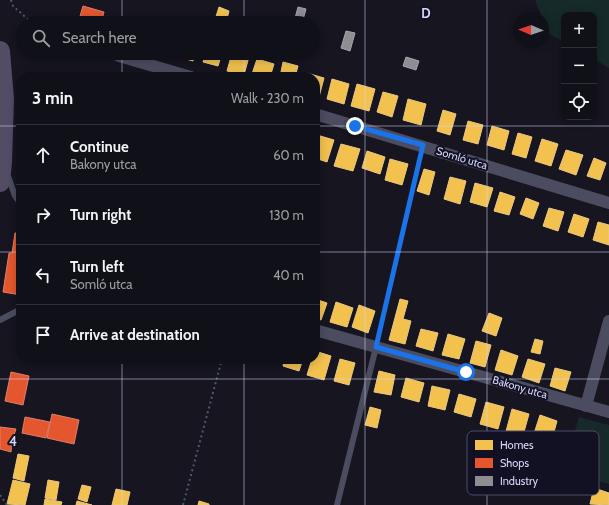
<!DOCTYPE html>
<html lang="en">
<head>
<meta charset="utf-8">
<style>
	:root { --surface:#101018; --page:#1e1e25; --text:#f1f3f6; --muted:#9c9da2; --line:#303037 }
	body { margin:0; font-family:Cabin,sans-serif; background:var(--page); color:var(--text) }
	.controls { position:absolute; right:12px; top:12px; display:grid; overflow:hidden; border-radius:8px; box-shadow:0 2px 10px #0003 }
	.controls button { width:36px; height:36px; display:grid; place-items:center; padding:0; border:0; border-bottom:1px solid var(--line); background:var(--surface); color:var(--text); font:20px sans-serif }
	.compass { position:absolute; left:513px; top:12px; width:36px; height:36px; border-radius:50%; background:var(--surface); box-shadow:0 2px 10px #0003; rotate:272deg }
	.stop { position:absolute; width:12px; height:12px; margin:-9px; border:3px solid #1a73e8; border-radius:50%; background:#fff }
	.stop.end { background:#1a73e8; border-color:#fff; box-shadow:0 1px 4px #0008 }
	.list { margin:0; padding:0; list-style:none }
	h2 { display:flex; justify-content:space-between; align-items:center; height:52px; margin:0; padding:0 16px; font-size:17px }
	h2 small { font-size:13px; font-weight:400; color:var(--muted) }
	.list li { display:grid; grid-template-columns:26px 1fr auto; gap:12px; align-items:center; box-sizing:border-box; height:60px; padding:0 16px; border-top:1px solid var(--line) }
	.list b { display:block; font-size:15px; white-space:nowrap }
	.list p { margin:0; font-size:13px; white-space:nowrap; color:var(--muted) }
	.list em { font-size:13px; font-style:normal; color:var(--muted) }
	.icon { flex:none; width:22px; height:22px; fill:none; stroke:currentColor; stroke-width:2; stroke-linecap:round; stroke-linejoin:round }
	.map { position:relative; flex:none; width:609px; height:505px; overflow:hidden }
	.search { position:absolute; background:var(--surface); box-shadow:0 2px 10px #0003; left:16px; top:16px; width:304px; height:44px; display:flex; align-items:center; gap:10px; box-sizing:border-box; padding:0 14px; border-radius:22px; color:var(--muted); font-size:15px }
	.panel { position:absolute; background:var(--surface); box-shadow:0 2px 10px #0003; left:16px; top:72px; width:304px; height:292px; border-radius:16px }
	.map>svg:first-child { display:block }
	.green { fill:#152a29 }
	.homes { fill:#f2c14e; stroke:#eac882 }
	.shops { fill:#e4572e; stroke:#e07e6c }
	.industry { fill:#8d8d92; stroke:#a4a4b2 }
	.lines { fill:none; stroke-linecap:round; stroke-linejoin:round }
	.path { stroke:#4c5b65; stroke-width:2; stroke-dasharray:2 3; stroke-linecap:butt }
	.service { stroke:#4b4c5f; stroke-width:6 }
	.minor { stroke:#4b4c5f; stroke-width:12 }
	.primary { stroke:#524c64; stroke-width:20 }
	.route { stroke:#1a73e8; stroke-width:5 }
	.grid { fill:none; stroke:#d8d8fb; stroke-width:1; stroke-opacity:0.55 }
	.labels { text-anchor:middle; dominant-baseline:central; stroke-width:4; stroke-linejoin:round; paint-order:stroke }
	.street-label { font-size:11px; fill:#d8d8fb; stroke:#121124 }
	.key { fill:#121124; stroke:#4d4d64; stroke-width:1 }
	.key-label { font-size:11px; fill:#d8d8fb }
	.grid-label { font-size:13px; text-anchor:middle; font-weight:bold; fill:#d8d8fb; stroke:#121124; stroke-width:4; stroke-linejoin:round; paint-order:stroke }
</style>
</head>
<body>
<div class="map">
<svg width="609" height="505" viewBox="0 0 609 505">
	<rect width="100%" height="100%" fill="#161520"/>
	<g class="green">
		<path d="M535,0H609V68L594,59V15H564V42L548,33Z"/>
		<path d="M579,417L609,425V484L563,471Z"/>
	</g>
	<g class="homes">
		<path d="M219,7L229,11L226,23H214Z"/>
		<path d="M136,18L153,23H135Z"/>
		<path d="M188,18L195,20L194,23H186Z"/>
		<path d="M177,53H195L193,61L176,56Z"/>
		<path d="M206,53H222L218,66L203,62Z"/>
		<path d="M232,53H250L244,75L227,71Z"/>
		<path d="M257,59L274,64L270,77H251Z"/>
		<path d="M283,62L298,66L295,77H280Z"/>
		<path d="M307,73L324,78L319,97L315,96V77H306Z"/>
		<path d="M332,79L349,84L344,104L327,99Z"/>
		<path d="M357,84L375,89L369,111L351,106Z"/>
		<path d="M383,92L398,96L392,117L377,112Z"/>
		<path d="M408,99L426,104L421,125L403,120Z"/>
		<path d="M443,110L456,114L450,135L437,131Z"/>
		<path d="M468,121L483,125L478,144L463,140Z"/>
		<path d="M492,126L509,131L504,150L487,145Z"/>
		<path d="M518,133L532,137L526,158L512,154Z"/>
		<path d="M317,135L334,140L327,162L315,158V140Z"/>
		<path d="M542,139L558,144L551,166L535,161Z"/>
		<path d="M341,144L360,149L353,171L334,166Z"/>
		<path d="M566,150L583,155L576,175L559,169Z"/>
		<path d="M367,151L385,157L380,174L362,168Z"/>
		<path d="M594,158L606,163L600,180L587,176Z"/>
		<path d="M390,159L408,164L402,185L385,180Z"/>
		<path d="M424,169L435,172L429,195L417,191Z"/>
		<path d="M450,177L466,181L460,204L444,199Z"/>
		<path d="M475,183L493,188L487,207L470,202Z"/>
		<path d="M500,192L515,197L509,215L494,211Z"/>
		<path d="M526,198L539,203L533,219L520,214Z"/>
		<path d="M549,208L564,212L558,231L543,226Z"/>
		<path d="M574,214L589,219L583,237L568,232Z"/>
		<path d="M598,222L609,225V245L593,240Z"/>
		<path d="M315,299L327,303L321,320L315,318Z"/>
		<path d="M400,299L408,301L403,319L411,321L405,344L389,340Z"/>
		<path d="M336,302L353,308L347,327L330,322Z"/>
		<path d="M359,305L375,311L368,333L352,327Z"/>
		<path d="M489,313L502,318L496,336L482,331Z"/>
		<path d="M421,329L438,333L433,351L416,346Z"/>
		<path d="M448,334L465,339L459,359L442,355Z"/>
		<path d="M535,339L543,341L540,354L531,352Z"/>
		<path d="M476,341L491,345L485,367L470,363Z"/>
		<path d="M501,350L518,356L512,375L495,370Z"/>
		<path d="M315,351L331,356L324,380L307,375L312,359H315Z"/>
		<path d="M285,359H303L299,371L283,366Z"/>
		<path d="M340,359L355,363L349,385L334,381Z"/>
		<path d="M528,359L545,364L539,383L522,377Z"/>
		<path d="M555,368L571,372L565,391L550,386Z"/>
		<path d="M379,371L395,375L391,395L374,392Z"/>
		<path d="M406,378L424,383L419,402L401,397Z"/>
		<path d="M432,386L450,390L445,410L428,406Z"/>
		<path d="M459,394L476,399L471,417L454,412Z"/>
		<path d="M486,402L504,407L498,429L480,424Z"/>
		<path d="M370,407L381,410L377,428L365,425Z"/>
		<path d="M512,409L529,414L522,439L505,435Z"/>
		<path d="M540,415L557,421L551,443L542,441L539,449L530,446Z"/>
		<path d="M18,454L29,456L24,481L13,478Z"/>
		<path d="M13,480L30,484L25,505L7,504Z"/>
		<path d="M48,480L59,482L56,500L45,498Z"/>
		<path d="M82,485L91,487L87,502L78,499Z"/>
		<path d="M594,488L609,493V505L590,504Z"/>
		<path d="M116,489L130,492L127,505H112Z"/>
		<path d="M45,499L62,502L61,505H44Z"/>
		<path d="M77,501L92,505H76Z"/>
		<path d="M199,501L209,504V505H198Z"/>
	</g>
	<g class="shops">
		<path d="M83,6L104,12L101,23H78Z"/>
		<path d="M15,233H21V295L3,292L9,253H12Z"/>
		<path d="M11,372L29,376L23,405L5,401Z"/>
		<path d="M52,414L79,420L74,444L47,438Z"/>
		<path d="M25,417L50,422L46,438L22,433Z"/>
		<path d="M0,427L16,429L12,441L11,452L0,449Z"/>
	</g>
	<g class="industry">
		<path d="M298,7L306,9L302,23L294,22Z"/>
		<path d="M346,31L355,33L350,51L341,48Z"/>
		<path d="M406,57L419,61L416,70L403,66Z"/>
	</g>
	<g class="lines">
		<g class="path">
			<path d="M11,0L13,6L32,23"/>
			<path d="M379,336L420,157"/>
			<path d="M0,495L7,505"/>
			<path d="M183,505L222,359"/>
		</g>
		<g class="service">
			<path d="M8,176L15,196L21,204"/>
			<path d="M0,320L21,309"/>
			<path d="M337,505L376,347"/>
		</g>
		<g class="minor">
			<path d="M119,56L191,77"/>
			<path d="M315,114L609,203"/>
			<path d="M315,330L609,412"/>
			<path d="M586,406L609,321"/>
		</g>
		<path class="primary" d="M0,51L4,99L2,162L0,182"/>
	</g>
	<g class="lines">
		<path class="route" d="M355,126L423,145L376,347L466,372"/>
	</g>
	<path class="grid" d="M122,0V23M244,0V23M365,0V505M487,0V505M122,53V77M244,53V77M0,126H21M315,126H609M0,252H21M315,252H609M122,359V505M244,359V505M0,379H609"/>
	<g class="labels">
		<g class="street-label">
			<text transform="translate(462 158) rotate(17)">Somló utca</text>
			<text transform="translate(520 387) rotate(16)">Bakony utca</text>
		</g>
	</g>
	<rect x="467" y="431" width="132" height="64" rx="6" class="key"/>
	<rect x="475" y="440" width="18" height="10" fill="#f2c14e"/>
	<rect x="475" y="458" width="18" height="10" fill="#e4572e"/>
	<rect x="475" y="476" width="18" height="10" fill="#8d8d92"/>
	<g class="key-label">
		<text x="500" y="449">Homes</text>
		<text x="500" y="467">Shops</text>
		<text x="500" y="485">Industry</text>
	</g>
	<g class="grid-label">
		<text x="426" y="18">D</text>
		<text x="13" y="446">4</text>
	</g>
</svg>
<div class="controls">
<button>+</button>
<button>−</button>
<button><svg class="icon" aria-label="locate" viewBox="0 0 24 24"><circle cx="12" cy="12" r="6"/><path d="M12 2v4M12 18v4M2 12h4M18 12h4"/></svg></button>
</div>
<svg class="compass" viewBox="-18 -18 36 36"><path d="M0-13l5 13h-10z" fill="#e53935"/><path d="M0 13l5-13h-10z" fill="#9c9da2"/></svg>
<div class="stop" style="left:466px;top:372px"></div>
<div class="stop end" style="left:355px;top:126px"></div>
<div class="search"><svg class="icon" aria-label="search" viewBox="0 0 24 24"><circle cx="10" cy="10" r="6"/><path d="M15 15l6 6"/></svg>Search here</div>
<section class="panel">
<h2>3 min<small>Walk · 230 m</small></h2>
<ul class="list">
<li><svg class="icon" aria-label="ahead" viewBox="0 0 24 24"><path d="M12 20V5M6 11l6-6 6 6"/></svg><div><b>Continue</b><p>Bakony utca</p></div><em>60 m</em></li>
<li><svg class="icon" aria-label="right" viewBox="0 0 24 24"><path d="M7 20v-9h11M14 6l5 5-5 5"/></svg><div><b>Turn right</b></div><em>130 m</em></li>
<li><svg class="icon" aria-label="left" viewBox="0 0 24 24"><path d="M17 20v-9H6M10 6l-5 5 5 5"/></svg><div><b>Turn left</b><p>Somló utca</p></div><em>40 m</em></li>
<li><svg class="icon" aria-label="arrive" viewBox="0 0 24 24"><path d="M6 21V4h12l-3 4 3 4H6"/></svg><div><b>Arrive at destination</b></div></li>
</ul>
</section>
</div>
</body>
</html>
